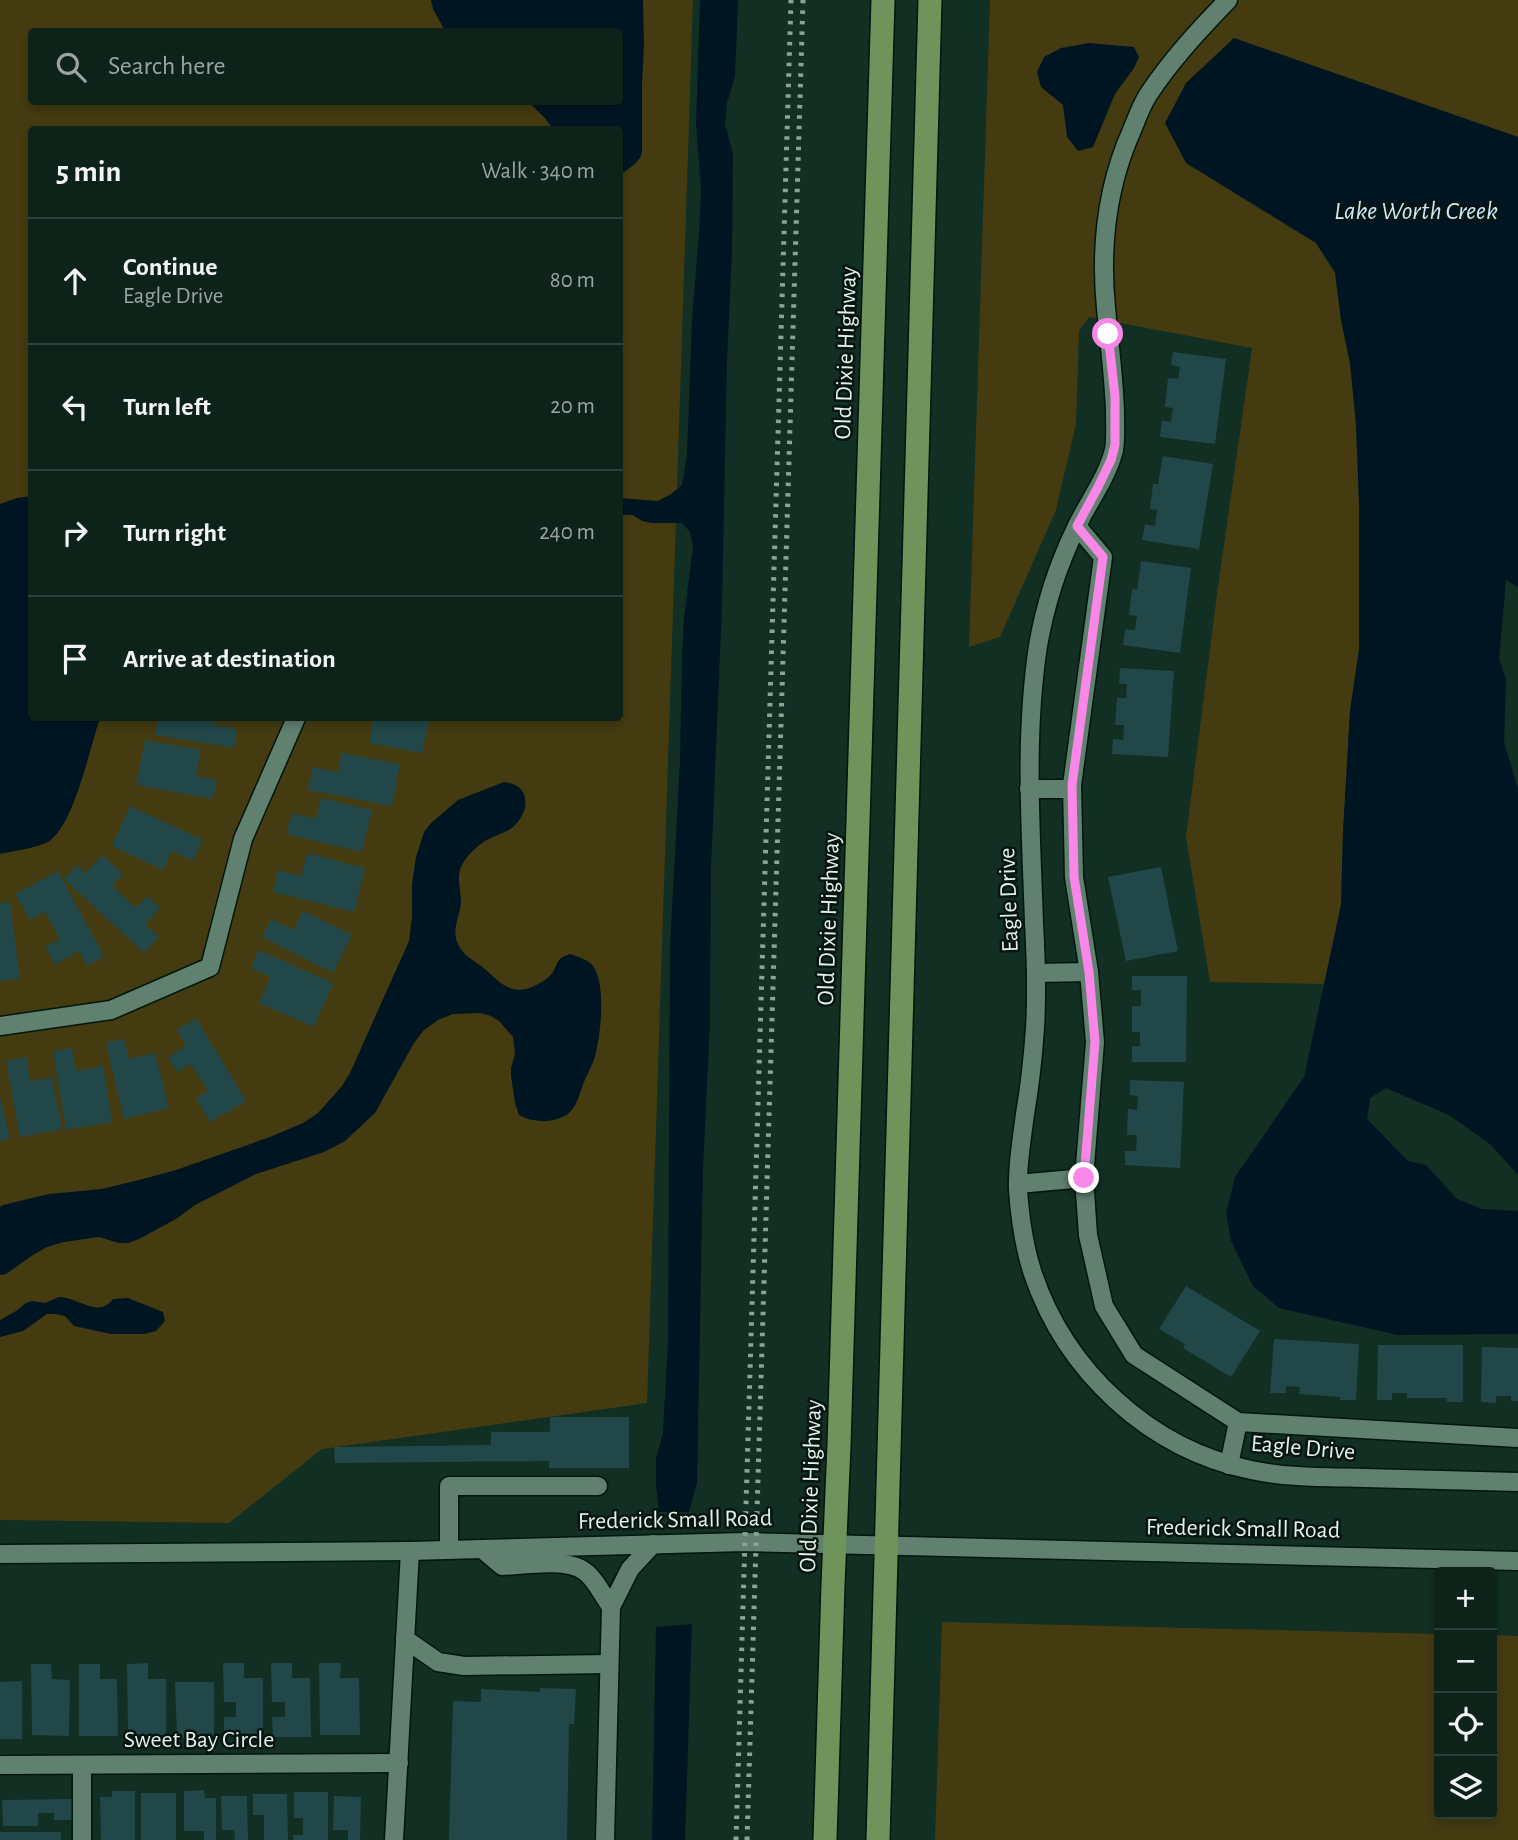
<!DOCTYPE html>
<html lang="en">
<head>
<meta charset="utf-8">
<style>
	:root { --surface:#0d231a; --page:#162b23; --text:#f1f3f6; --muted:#9aa4a2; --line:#2d4039 }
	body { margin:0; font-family:"Alegreya Sans",sans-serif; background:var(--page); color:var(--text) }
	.controls { position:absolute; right:21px; bottom:21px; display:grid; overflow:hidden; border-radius:7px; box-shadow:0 4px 10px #0003 }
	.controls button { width:63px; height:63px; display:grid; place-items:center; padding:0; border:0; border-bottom:2px solid var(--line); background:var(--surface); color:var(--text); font:35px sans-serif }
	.stop { position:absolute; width:21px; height:21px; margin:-16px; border:5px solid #f987e8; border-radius:50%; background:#fff }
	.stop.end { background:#f987e8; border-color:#fff; box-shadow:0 2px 7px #0008 }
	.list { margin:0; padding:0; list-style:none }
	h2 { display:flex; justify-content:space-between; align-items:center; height:91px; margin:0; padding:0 28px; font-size:30px }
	h2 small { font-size:23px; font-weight:400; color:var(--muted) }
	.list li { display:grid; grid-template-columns:46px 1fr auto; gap:21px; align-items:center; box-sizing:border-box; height:126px; padding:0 28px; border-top:2px solid var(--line) }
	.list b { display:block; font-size:26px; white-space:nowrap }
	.list p { margin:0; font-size:23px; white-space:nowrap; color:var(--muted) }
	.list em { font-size:23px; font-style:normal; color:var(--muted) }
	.icon { flex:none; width:38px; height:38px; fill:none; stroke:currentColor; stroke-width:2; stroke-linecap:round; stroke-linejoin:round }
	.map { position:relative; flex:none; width:1518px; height:1840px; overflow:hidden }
	.search { position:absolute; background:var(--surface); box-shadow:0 4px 10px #0003; left:28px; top:28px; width:595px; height:77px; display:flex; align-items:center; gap:18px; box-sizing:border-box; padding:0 24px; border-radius:7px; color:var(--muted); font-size:26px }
	.panel { position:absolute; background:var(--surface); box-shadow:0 4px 10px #0003; left:28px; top:126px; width:595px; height:595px; border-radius:7px }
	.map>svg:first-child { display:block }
	.green { fill:#443b11; fill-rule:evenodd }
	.water { fill:#001522 }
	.building { fill:#214749 }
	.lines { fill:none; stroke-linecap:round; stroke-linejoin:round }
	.minor-casing { stroke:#00170c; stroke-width:21 }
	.major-casing { stroke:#00170c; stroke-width:26 }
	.minor { stroke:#608070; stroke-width:18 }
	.major { stroke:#6e935b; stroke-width:23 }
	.rail { stroke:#8ca398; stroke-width:5; stroke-dasharray:3.5 7; stroke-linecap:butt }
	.route { stroke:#f987e8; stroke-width:9 }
	.labels { text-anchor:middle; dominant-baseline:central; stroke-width:5; stroke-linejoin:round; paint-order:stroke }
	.street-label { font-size:24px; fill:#e1f2e9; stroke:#08140f }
	.water-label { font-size:26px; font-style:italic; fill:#cae9fa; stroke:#08140f }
</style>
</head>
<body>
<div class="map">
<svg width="1518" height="1840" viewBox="0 0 1518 1840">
	<rect width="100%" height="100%" fill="#112f23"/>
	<g class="green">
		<path d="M0,0H693L647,1403L322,1449L229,1523L0,1520ZM32,32H620V102H32ZM32,130H620V718H32Z"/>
		<path d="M990,0H1518V137L1419,103L1258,206L1316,243L1335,273L1341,320L1350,363L1356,424L1359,503V650L1350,711L1343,832L1341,905L1325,984L1210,982L1186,837L1217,594L1252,348L1089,317L1079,331L1076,424L1056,510L1000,637L969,647Z"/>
		<path d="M942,1622L1439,1634V1814H1492V1635L1518,1636V1840H935Z"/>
	</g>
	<g class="water">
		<path d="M431,0H643L644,45L642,85V152L640,158L635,164L620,175V130L553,129L544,117L528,102H620V32L445,31L433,9Z"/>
		<path d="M700,0H738L735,76L727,103L725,124L733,154L732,252L727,358L722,606L711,868L710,1022L703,1168L697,1483L689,1512H659L656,1486V1459L663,1433L668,1340L670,946L680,762L682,659L684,617L693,547L690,532L682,523H651L642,521L633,515H620V498L658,501L671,494L682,485L687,455L692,320L699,232L701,189L696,124Z"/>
		<path d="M1234,38L1518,137V587L1506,580L1499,658L1506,680L1504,742L1518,789V1175L1490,1144L1449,1115L1386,1088L1370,1098L1367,1119L1408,1161L1426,1165L1457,1199L1482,1209L1518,1211V1334L1398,1335L1279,1308L1253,1286L1231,1241L1226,1213L1235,1177L1304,1077L1341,905L1343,832L1350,711L1359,650V503L1356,424L1350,363L1341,320L1335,272L1316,243L1186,163L1165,123L1186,83Z"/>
		<path d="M1089,43L1134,47L1139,57L1134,68L1115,94L1093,147L1078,151L1067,137L1063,105L1041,87L1037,72L1044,57L1061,48Z"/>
		<path d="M31,496L32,718H100C90,747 74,826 48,842C36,848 13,851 0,854V504L17,498Z"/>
		<path d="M504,782C529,784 531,808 516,824C509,832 502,833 493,837C484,840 474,849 468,856C465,860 461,865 460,870C457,880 461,892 461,902C460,917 451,930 458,944C463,956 475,961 485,969C497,980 508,993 526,989C534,987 548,980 553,972C559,961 556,959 570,954C576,956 589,960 593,966C606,983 601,1032 596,1052C594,1063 588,1072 584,1082C580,1091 578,1104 570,1112C558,1124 532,1123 519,1115L515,1103L511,1076V1068L515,1054L513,1037L499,1021L491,1016L480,1013L453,1014L438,1020L424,1030L414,1043L375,1113L345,1141L324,1152L256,1174L195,1205L176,1219L139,1239L128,1243H119L99,1237L64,1242L47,1247L33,1255L6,1274L0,1275V1207L3,1205L49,1194L102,1189L139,1180L176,1170L270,1137L303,1123L318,1113L342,1086L350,1073L409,941L412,917V884L416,857L424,832L431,823L458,800Z"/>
		<path d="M59,1297C78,1297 98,1319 113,1299L128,1298L163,1312L165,1321L156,1331L144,1334H111L74,1326L65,1316L56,1314H47L23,1331L0,1337V1320L16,1311L26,1303L32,1301L45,1303Z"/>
		<path d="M692,1624L685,1840H652L656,1627Z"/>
	</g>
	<g class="building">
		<path d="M1173,352L1226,359L1215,444L1160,437L1162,421L1171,422L1173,408L1165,407L1168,378L1178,379L1180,367L1171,365Z"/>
		<path d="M1163,456L1213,464L1199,549L1142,540L1145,524L1155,526L1157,510L1150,509L1153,484H1158Z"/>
		<path d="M1141,561L1191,568L1180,653L1123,645L1125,629L1135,630L1137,616L1129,615L1132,589L1137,590Z"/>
		<path d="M1120,668L1174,671L1168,757L1112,754L1113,739L1123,740L1124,725H1115L1117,698H1126L1127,684H1119Z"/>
		<path d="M158,718H215L214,725L237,729L234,748L155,735Z"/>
		<path d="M362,718H429L422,753L369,743L373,721Z"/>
		<path d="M145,740L201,750L196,776L217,780L213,799L136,785Z"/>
		<path d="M342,753L400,764L392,806L308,790L313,767L338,772Z"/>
		<path d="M321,798L372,810L362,852L286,834L292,813L316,819Z"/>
		<path d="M130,806L203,840L193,861L172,851L163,870L112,846Z"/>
		<path d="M307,853L365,868L354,912L273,892L278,870L301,876Z"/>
		<path d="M102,855L123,874L112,886L136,908L147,896L160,908L145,924L159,937L144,953L64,879L77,865L86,873Z"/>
		<path d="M1161,867L1178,951L1126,961L1108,877Z"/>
		<path d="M58,871L104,956L87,966L79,951L55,965L45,947L60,939L45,912L30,920L15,894Z"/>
		<path d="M10,902L20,979L0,981V903Z"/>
		<path d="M303,911L352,935L333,973L262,937L271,919L293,930Z"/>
		<path d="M259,950L333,983L314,1027L259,1003L270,977L251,968Z"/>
		<path d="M1132,976H1187L1186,1062H1132V1046H1140V1032H1132V1006H1141V990H1132Z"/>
		<path d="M196,1018L246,1101L210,1122L196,1098L208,1091L191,1064L177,1072L168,1057L186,1046L177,1030Z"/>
		<path d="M124,1039L129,1059L155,1053L169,1108L124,1119L106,1043Z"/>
		<path d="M72,1048L76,1071L103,1066L112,1122L66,1130L53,1051Z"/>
		<path d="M26,1057L30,1081L52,1077L62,1129L20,1137L6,1061Z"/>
		<path d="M1130,1080L1184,1082L1180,1168L1125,1165V1151H1136L1137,1135H1127L1128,1109L1137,1110L1138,1096L1130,1095Z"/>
		<path d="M0,1096L10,1139L0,1141Z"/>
		<path d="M1186,1286L1260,1331L1231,1377L1183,1348L1185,1344L1159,1329Z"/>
		<path d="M1274,1339L1359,1344L1356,1400H1340V1397L1299,1394L1300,1387L1286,1386V1393H1270Z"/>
		<path d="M1378,1345H1463V1402H1447V1398H1407V1393H1392V1400H1377Z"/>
		<path d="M1482,1347L1518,1348V1401H1511V1396H1496V1403L1481,1402Z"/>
		<path d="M550,1417H629V1468H549V1461L335,1463L334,1447L491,1445V1432H550Z"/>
		<path d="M148,1663V1679H166V1735H128L127,1664Z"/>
		<path d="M223,1663H244V1678H263V1736H224V1717H236V1702H224Z"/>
		<path d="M271,1663H292V1678H310L311,1737H273L272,1717H285V1702H272Z"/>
		<path d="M319,1663H341L340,1678H359L360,1735H320Z"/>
		<path d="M31,1664H51L52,1679L70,1680L69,1736L32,1735Z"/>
		<path d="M79,1664H100V1679H117L118,1736H79Z"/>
		<path d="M22,1681V1739H0V1682Z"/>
		<path d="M175,1682H214V1737L177,1738Z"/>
		<path d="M540,1688L576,1689L574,1724H569L567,1840H449L453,1701L481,1702V1689L540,1692Z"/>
		<path d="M204,1790L205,1798H216V1840H204V1831H184V1791Z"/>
		<path d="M112,1791H135V1840H101L100,1797H112Z"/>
		<path d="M294,1792H328V1840H293V1835H303V1818H294Z"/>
		<rect x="141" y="1793" width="35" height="47"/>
		<path d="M253,1794H287L288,1840H264V1815H253Z"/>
		<path d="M221,1796H247L248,1840H235L234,1830H222Z"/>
		<path d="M334,1796L361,1797L360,1840H348V1830H333Z"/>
		<path d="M72,1799V1820H54V1813H38V1826H3L2,1800Z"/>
		<rect x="0" y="1832" width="61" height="8"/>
	</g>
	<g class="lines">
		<defs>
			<g id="minor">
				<path d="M1228,0C1199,30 1171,60 1148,95C1141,106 1137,118 1132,130C1107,186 1100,247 1106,308C1109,342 1114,377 1115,412C1115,425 1116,438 1114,450C1107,478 1088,502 1076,528C1058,565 1045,605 1038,646C1024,738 1031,830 1034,923C1036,958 1037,993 1035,1028C1033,1057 1030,1085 1025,1114C1022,1139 1017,1164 1018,1190C1020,1218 1024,1247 1033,1274C1066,1371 1149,1449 1251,1470C1288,1478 1327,1477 1365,1478C1416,1479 1467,1481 1518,1482"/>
				<path d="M1029,789H1072"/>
				<path d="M1036,973L1089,972"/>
				<path d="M0,1026L111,1010L210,967L243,839L296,718"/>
				<path d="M1084,1178L1088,1235L1104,1306L1134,1355L1238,1422L1518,1438"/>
				<path d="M1018,1184L1084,1178L1095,1042L1089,972L1074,877L1072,785L1103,557L1077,526"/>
				<path d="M1229,1465L1238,1422"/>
				<path d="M482,1549L502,1566C524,1565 566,1558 584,1571C594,1577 604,1597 611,1607"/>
				<path d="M449,1550V1486H598"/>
				<path d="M0,1554L410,1551L745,1542L1518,1561"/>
				<path d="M405,1639L438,1662L464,1666L608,1664"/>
				<path d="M0,1765L399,1763"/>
				<path d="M82,1840V1765"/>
				<path d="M394,1840L410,1551"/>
				<path d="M605,1840L611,1607L630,1569L653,1544"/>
			</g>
			<g id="major">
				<path d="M825,1840L833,1585L839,1445L883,0"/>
				<path d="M878,1840L930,0"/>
			</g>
		</defs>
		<use href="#minor" class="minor-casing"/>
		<use href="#major" class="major-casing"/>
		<use href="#minor" class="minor"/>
		<use href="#major" class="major"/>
		<g class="rail">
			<path d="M736,1840L791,0"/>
			<path d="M747,1840L803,0"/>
		</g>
	</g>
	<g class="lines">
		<path class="route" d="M1084,1178L1095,1042L1089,972L1074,877L1072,785L1103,557L1077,526L1098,487L1111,460L1115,445V396L1108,334"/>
	</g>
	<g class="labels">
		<g class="street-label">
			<text transform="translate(846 353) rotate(-88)">Old Dixie Highway</text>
			<text transform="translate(1009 900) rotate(-92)">Eagle Drive</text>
			<text transform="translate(829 919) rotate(-88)">Old Dixie Highway</text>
			<text transform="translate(1303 1448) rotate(5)">Eagle Drive</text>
			<text transform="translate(811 1486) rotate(-88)">Old Dixie Highway</text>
			<text transform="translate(675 1520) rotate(-1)">Frederick Small Road</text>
			<text transform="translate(1243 1529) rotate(1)">Frederick Small Road</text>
			<text x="199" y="1740">Sweet Bay Circle</text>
		</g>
		<g class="water-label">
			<text x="1416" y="211">Lake Worth Creek</text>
		</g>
	</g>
</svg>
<div class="controls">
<button>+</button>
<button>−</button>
<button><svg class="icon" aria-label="locate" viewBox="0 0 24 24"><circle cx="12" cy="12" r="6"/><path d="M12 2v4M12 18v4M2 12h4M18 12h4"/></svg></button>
<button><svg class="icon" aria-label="layers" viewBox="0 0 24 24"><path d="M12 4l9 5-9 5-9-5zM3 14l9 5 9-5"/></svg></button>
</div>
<div class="stop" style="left:1108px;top:334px"></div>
<div class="stop end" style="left:1084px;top:1178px"></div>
<div class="search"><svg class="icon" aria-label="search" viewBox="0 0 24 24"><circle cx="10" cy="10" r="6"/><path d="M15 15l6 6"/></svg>Search here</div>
<section class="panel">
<h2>5 min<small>Walk · 340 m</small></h2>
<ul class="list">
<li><svg class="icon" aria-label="ahead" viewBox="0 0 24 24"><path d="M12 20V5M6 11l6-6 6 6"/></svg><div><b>Continue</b><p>Eagle Drive</p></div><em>80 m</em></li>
<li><svg class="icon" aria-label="left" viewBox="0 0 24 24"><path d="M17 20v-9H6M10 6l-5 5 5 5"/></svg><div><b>Turn left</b></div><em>20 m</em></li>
<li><svg class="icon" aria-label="right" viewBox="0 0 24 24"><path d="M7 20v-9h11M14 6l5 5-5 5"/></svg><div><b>Turn right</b></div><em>240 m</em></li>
<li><svg class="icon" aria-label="arrive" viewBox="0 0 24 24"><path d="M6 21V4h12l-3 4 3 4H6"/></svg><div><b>Arrive at destination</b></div></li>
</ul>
</section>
</div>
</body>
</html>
